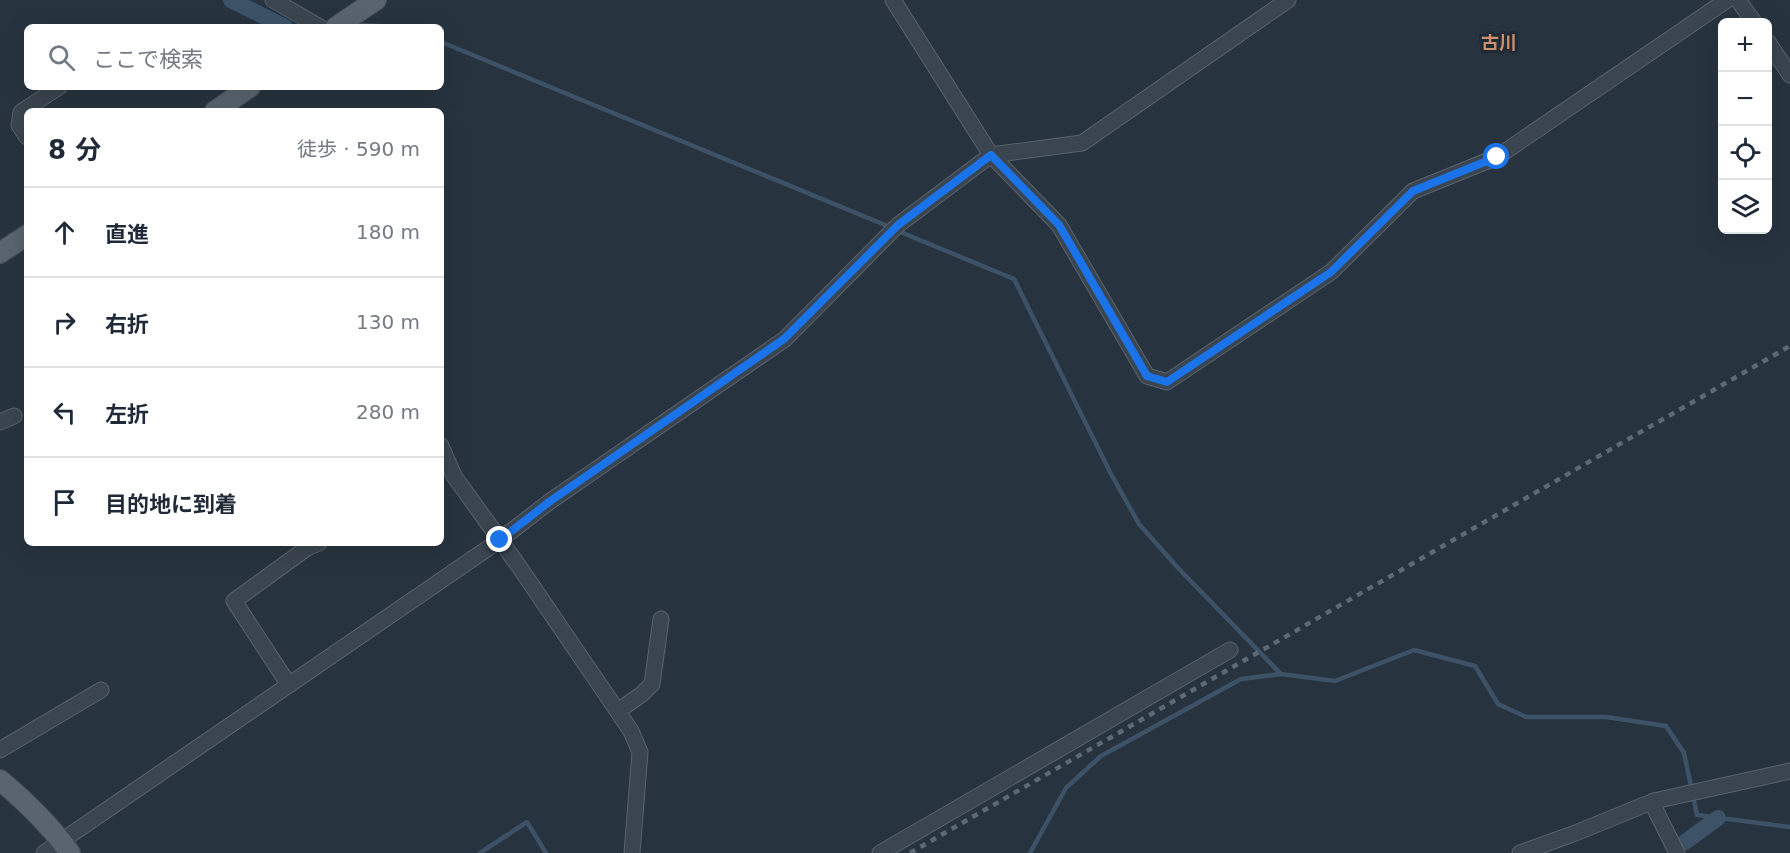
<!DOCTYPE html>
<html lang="ja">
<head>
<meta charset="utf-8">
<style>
	:root { --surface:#fff; --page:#f6f6f7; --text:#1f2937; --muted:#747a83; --line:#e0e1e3 }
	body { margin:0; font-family:"DejaVu Sans","Noto Sans JP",sans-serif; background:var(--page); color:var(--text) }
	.controls { position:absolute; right:18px; top:18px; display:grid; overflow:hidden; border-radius:9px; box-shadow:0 6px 24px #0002 }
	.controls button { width:54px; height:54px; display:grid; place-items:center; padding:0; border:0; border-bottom:2px solid var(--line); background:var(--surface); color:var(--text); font:30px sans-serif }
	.stop { position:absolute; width:18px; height:18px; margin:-14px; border:4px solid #1a73e8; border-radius:50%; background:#fff }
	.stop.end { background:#1a73e8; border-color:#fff; box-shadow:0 2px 6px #0008 }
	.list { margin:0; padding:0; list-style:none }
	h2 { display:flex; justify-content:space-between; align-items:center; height:78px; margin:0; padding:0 24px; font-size:26px }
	h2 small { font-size:20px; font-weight:400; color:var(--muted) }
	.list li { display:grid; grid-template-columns:39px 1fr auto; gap:18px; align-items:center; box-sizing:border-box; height:90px; padding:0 24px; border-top:2px solid var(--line) }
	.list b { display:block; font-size:22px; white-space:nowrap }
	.list em { font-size:20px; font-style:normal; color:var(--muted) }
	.icon { flex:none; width:33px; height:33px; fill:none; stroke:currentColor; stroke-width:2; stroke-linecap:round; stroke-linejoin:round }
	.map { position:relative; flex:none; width:1790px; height:853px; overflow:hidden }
	.search { position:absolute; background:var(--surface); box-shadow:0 6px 24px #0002; left:24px; top:24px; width:420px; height:66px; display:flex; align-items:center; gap:15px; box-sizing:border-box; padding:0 21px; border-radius:9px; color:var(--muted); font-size:22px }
	.panel { position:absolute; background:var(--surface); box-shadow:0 6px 24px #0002; left:24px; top:108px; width:420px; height:438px; border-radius:9px }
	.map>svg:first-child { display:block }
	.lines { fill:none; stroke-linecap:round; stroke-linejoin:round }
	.stream { stroke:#3d5267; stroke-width:4.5 }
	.canal { stroke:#3d5267; stroke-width:16 }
	.minor-casing { stroke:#59636d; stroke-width:17 }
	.major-casing { stroke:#444e58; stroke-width:22 }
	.minor { stroke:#3b454f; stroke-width:15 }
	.major { stroke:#59646f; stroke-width:20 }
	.rail { stroke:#5d6976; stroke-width:4.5; stroke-dasharray:6 6; stroke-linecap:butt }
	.route { stroke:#1a73e8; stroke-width:8 }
	.labels { text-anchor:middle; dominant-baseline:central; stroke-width:6; stroke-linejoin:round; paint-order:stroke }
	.neighbourhood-label { font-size:18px; font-weight:bold; fill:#d08f6c; stroke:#202a34 }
</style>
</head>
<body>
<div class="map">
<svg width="1790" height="853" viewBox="0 0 1790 853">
	<rect width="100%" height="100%" fill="#27333f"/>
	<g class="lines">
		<g class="stream">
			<path d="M363,25L393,27"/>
			<path d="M441,42L890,227"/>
			<path d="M898,231L1014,279L1111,474L1139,524L1179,569L1281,674L1335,681L1414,650L1475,666L1498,704L1526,717H1606L1666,726L1684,753L1697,815L1790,827"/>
			<path d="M480,853L527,822L546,853"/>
			<path d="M1030,853L1066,788L1101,756L1241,679L1281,674"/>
		</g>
		<g class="canal">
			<path d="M231,0L285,27"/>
			<path d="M1685,842L1718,818"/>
		</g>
		<defs>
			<g id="minor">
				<path d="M273,0L320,27"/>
				<path d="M893,0L991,155L1059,225L1147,376L1167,382L1331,272L1413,191L1497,157L1727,0"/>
				<path d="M1738,0L1754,22"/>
				<path d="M1768,42L1790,75"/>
				<path d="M27,137L19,125L21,112L59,87"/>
				<path d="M0,422L14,416"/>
				<path d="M441,446L454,476L518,565L631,731L640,752L632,853"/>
				<path d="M289,685L234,601L307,548L319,543"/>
				<path d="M618,711L642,694L652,684L661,619"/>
				<path d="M0,750L101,690"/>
				<path d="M1654,801L1653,805L1677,853"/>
				<path d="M44,853L500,540L549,502L785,339L898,225L991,155L1082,143L1288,0"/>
				<path d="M880,853L1230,650"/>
				<path d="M1520,853L1573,834L1654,801L1790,771"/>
			</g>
			<g id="major">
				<path d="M336,27L376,0"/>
				<path d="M215,111L250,87"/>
				<path d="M0,253L27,235"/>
				<path d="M0,780C25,801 51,826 70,853"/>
			</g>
		</defs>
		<use href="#minor" class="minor-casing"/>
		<use href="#major" class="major-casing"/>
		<use href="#minor" class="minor"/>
		<use href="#major" class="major"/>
		<path class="rail" d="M910,853L1790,346"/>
	</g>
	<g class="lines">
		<path class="route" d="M500,540L549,502L784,339L898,225L991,155L1059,225L1147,376L1167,382L1331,272L1413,191L1497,157"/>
	</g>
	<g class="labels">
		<g class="neighbourhood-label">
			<text x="1499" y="42">古川</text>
		</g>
	</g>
</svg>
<div class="controls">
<button>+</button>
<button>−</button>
<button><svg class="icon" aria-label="locate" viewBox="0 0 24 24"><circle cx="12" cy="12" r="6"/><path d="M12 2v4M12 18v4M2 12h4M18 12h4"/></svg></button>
<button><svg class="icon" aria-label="layers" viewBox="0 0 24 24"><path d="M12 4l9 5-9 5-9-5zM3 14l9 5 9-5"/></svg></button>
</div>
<div class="stop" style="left:1497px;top:157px"></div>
<div class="stop end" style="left:500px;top:540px"></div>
<div class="search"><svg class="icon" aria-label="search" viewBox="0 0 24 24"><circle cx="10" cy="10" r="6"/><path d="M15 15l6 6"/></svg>ここで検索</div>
<section class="panel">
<h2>8 分<small>徒歩 · 590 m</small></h2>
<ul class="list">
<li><svg class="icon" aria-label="ahead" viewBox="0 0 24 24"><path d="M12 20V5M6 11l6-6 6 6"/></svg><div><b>直進</b></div><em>180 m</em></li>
<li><svg class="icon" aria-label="right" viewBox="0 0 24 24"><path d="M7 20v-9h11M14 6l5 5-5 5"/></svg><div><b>右折</b></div><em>130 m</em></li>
<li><svg class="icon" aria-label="left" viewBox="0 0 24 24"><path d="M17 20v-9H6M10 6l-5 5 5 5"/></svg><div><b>左折</b></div><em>280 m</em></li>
<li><svg class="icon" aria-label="arrive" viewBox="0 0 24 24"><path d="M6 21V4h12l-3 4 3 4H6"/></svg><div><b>目的地に到着</b></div></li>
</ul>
</section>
</div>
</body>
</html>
